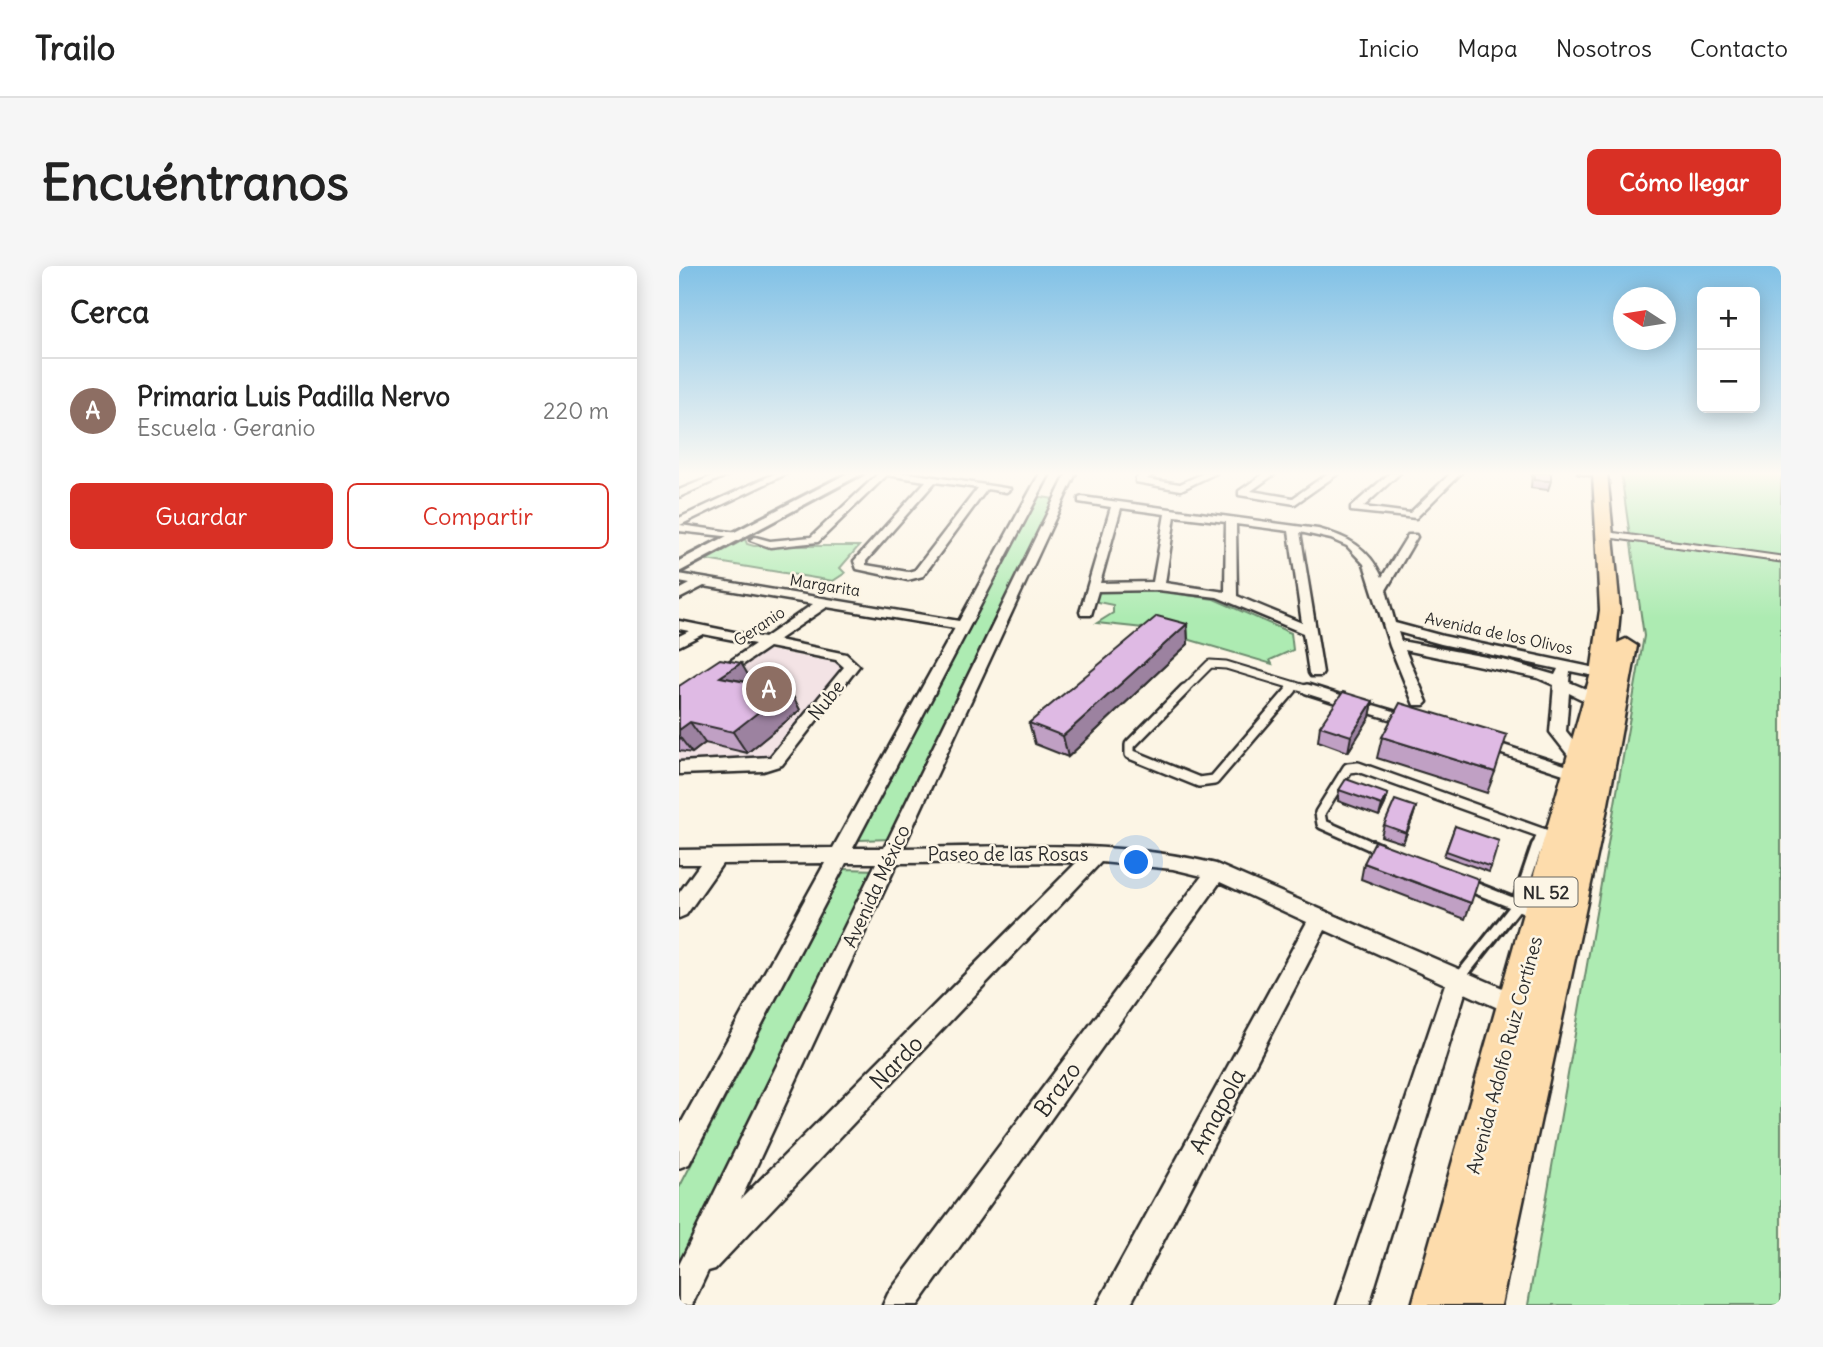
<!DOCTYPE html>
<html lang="es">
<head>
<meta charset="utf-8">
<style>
	:root { --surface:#fff; --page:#f6f6f6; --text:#222; --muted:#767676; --line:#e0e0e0; --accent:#d93025 }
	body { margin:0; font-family:Delius,sans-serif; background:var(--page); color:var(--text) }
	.controls { position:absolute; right:21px; top:21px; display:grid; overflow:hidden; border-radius:10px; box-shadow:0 4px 18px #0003 }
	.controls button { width:63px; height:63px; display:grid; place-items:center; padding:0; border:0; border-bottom:2px solid var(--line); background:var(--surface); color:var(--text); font:35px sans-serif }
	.compass { position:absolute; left:934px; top:21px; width:63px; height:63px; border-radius:50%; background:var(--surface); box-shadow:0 4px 18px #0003; rotate:282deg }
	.you { position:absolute; left:458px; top:597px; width:24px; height:24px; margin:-18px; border:5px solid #fff; border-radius:50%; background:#1a73e8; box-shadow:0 0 0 10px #1a73e833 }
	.badge { display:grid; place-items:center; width:46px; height:46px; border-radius:50%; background:var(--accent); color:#fff; font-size:23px; font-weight:700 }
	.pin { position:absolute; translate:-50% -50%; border:4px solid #fff; box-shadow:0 2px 7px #0006 }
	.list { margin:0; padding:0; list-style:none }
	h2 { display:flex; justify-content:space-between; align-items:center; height:91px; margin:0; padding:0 28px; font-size:30px }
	h2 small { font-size:23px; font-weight:400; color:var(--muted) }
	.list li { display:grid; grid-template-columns:46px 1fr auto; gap:21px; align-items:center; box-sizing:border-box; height:105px; padding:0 28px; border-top:2px solid var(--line) }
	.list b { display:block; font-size:26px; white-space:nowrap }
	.list p { margin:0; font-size:23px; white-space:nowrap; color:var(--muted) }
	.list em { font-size:23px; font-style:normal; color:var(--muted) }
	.actions { display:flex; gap:14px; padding:21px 28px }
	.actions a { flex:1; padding:16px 0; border:2px solid var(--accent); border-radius:10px; text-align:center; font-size:24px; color:var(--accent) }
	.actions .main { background:var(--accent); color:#fff }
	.map { position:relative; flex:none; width:1102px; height:1039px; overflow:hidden; border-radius:10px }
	header { display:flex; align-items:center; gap:42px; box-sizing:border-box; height:98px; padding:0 35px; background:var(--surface); border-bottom:2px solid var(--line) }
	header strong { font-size:33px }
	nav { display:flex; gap:38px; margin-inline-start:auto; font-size:24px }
	.intro { display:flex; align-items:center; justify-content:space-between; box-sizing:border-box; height:168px; padding:0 42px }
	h1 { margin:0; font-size:49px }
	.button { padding:18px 32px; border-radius:10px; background:var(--accent); color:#fff; font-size:24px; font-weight:700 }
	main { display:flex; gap:42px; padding:0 42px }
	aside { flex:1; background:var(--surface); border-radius:10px; box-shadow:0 4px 18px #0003 }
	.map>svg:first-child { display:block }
	.built { fill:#f3e3e5 }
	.green { fill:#adebb2; stroke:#6c8b6e; stroke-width:2 }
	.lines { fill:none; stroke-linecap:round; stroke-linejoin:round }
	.lane-far3-casing { stroke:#2b2b2b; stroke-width:9 }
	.lane-far2-casing { stroke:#2b2b2b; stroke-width:11 }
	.lane-far1-casing { stroke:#2b2b2b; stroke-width:14 }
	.lane-casing { stroke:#2b2b2b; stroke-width:16 }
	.street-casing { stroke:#2b2b2b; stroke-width:5 }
	.secondary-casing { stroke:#2b2b2b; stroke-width:6 }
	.primary-casing { stroke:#2b2b2b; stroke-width:5 }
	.lane-far3 { stroke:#fcf5e5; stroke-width:5 }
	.lane-far2 { stroke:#fcf5e5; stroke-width:7 }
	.lane-far1 { stroke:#fcf5e5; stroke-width:9 }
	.lane { stroke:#fcf5e5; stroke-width:10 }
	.street { fill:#fcf5e5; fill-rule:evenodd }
	.secondary { fill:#fcf5e5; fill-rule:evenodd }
	.primary { fill:#fddcac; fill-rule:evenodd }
	.wall { fill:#c0a0c4; stroke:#2b2b2b; stroke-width:2 }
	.shaded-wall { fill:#9c82a0; stroke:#2b2b2b; stroke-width:2 }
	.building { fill:#dfbae4; stroke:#2b2b2b; stroke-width:2 }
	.labels { text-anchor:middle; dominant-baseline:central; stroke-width:5; stroke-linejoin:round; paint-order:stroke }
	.far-street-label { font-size:16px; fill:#2b2b2b; stroke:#fcf5e5 }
	.shield { fill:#fcf5e5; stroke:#6a6863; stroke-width:2 }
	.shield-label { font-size:18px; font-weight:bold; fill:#2b2b2b }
	.street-label { font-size:19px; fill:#2b2b2b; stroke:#fcf5e5 }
	.near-street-label { font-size:23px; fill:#2b2b2b; stroke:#fcf5e5 }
</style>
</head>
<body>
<header>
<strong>Trailo</strong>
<nav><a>Inicio</a><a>Mapa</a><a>Nosotros</a><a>Contacto</a></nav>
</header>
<div class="intro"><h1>Encuéntranos</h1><a class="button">Cómo llegar</a></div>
<main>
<aside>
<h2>Cerca<small></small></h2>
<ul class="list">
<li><span class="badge" style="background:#8d6e63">A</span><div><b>Primaria Luis Padilla Nervo</b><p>Escuela · Geranio</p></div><em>220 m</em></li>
</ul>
<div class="actions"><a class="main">Guardar</a><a>Compartir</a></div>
</aside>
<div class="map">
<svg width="1102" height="1039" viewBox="0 0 1102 1039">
	<rect width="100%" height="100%" fill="#fcf5e5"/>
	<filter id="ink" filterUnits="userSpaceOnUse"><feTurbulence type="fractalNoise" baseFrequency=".0143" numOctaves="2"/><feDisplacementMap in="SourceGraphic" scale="14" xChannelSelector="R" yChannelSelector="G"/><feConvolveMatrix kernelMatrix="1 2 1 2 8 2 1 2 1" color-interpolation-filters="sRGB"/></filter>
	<g filter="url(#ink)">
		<path class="built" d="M89,384L164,398L93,495L0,494V447Z"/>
		<g class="green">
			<path d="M942,207H1102V1039H849L965,370Z"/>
			<path d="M357,230L375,233L215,573L179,574Z"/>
			<path d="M66,273L68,278L75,280H180L161,302L166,307L154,315L27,294Z"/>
			<path d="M414,325H481L535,333L612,367L614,384L591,394L593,398L474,363L418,357L434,347V339L414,335Z"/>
			<path d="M165,603L199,604L0,1022V922Z"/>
		</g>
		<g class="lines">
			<defs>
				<path id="lane-far3" d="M924,268L1102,293"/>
				<g id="lane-far2">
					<path d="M504,425L531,398L547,399L633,425"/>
					<path d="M611,425L616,420"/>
				</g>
				<g id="lane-far1">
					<path d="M506,423L451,479V488L520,516L535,514L613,423"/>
					<path d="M628,423L669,436"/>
					<path d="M682,440L726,453"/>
					<path d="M813,480L896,507"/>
					<path d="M697,582L643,558L641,547L669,502L679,501L863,567"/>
					<path d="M858,582L863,567L869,569"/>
				</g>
				<g id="lane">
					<path d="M693,580L704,585"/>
					<path d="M786,618L854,645"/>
					<path d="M778,715L838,639L858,580"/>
				</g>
				<g id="street">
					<path d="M41,207H53L0,231V224Z"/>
					<path d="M97,207H109L1,259L59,267L64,270L63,272L0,265V252Z"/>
					<path d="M200,207H230L332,223L327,226L308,223L244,310L229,314L178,303L175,295L247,215L208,209L139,276L91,281L71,274L76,271L91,275L132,271ZM256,216L299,222L236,304L229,306L187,299V295Z"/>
					<path d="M361,207H371L174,582H205L388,207H397L224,582C329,581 435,573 537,598L849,733L853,741L849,749L841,752L786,727L690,1039H658L766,718L646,664L451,1039H418L628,656L541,616L239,1039H204L209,1028L523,610L494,603L422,596L36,1003L29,1005L13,1039H0V999L197,597H167L10,898L0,902V861L146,597L43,598L7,649L0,652V627L21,598H0V584L154,582L276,362L148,341L99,374L167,388L180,400L103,499L84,505L0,508V496L91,491L165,401L157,394L90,381L0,442V430L76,378L24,368L0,380V370L10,365L0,363V355L85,372L134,338L25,320L0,333V324L11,318L0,316V308L280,355ZM398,596L62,933L218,597Z"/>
					<path d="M465,207H476L468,213L501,218L525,207H537L502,224L457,216V212Z"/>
					<path d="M586,207H597L572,225L614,232L649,207H660L616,238L560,229V225Z"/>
					<path d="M711,207H721L684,241L731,247L772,207H782L737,252L672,245V241Z"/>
					<path d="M899,207H925L926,208L921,211Z"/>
					<path d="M403,231L639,263C669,271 689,281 703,311L729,269H737L738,271L707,324L716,357L764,370L940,407L942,410L935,414L891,405L890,416L936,435C924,445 902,433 890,427L887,465L910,494L902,500L896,498L871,466L875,419L859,412L726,384L748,436L745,439H735L711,380L685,298L668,280L652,273L621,266L644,407L642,410H632L630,407L624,367L538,331L479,324L419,325L412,349H402L401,346L432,241L400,236V232ZM442,242L486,248L474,316L421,317ZM496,250L547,256L546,326L486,317ZM557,258L610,265L623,357L558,330ZM719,366L762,378L879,403L876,409L828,395L722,375Z"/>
				</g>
				<path id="secondary" d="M169,207H184L0,306V295Z"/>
				<path id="primary" d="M914,207H928L941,344L938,377L947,373L958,380L929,538L822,1039H733L912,407L921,344Z"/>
			</defs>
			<use href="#lane-far3" class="lane-far3-casing"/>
			<use href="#lane-far2" class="lane-far2-casing"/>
			<use href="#lane-far1" class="lane-far1-casing"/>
			<use href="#lane" class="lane-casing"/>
			<use href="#street" class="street-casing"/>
			<use href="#secondary" class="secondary-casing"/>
			<use href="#primary" class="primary-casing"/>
			<use href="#lane-far3" class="lane-far3"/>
			<use href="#lane-far2" class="lane-far2"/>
			<use href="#lane-far1" class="lane-far1"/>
			<use href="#lane" class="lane"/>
			<use href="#street" class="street"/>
			<use href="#secondary" class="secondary"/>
			<use href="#primary" class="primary"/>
		</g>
		<g class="wall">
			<path d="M853,207H872V215L869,224L852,222Z"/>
			<path d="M508,358L509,378L389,491L356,478L350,457Z"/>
			<path d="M74,417L86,420L108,419L121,444L68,487L26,477L13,487L0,485V420Z"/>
			<path d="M694,435L691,451L669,486L639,475L641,460Z"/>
			<path d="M703,471L816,506L808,527L698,492Z"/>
			<path d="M660,524L709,528L706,538L700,550L659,535Z"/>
			<path d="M737,541L734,551L724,577L702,570L705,559Z"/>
			<path d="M776,560L812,601L810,606L765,590Z"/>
			<path d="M685,597L792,637L786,653L682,613Z"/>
		</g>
		<g class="shaded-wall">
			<path d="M508,358L509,378L389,491L384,470Z"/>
			<path d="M62,397L74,417L41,411Z"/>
			<path d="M108,419L121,444L68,487L54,466Z"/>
			<path d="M694,435L691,451L669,486L672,470Z"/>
			<path d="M11,456L26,477L13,487L0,470V464Z"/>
			<path d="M709,528L706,538L700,550L703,539Z"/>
			<path d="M737,541L734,551L724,577L727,567Z"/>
		</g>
		<g class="building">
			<path d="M855,207H872V215L855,214Z"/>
			<path d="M478,350L508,358L384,470L350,457Z"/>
			<path d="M41,393L62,397L41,411L86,420L91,416L108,419L104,422L109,423L54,466L11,456L0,464V420Z"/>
			<path d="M664,426L694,435L672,470L641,460Z"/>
			<path d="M721,437L828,469L816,506L703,471Z"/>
			<path d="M667,513L709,528L703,539L660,524Z"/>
			<path d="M716,534L737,541L727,567L705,559Z"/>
			<path d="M776,560L820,575L812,601L767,585Z"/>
			<path d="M696,575L800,613L792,637L685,597Z"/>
		</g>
	</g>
	<linearGradient id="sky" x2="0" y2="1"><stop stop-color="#81c1e6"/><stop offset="0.59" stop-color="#fefaf3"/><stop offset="1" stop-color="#fefaf3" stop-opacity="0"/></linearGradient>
	<rect width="1102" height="352" fill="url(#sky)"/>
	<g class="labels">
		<g class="far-street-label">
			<text transform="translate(146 319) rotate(9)">Margarita</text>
			<text transform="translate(80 360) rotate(-34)">Geranio</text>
			<text transform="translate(820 367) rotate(12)">Avenida de los Olivos</text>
		</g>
		<rect class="shield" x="835.5" y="611.5" width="63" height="29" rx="5"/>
		<g class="shield-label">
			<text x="867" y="626">NL 52</text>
		</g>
		<g class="street-label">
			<text transform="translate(147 434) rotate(-52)">Nube</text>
			<text x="329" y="588">Paseo de las Rosas</text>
			<text transform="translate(197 620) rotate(-65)">Avenida México</text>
			<text transform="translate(825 789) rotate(-75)">Avenida Adolfo Ruiz Cortínes</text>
		</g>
		<g class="near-street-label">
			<text transform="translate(217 796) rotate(-46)">Nardo</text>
			<text transform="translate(378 823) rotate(-54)">Brazo</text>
			<text transform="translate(538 845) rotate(-62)">Amapola</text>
		</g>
	</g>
</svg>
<div class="controls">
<button>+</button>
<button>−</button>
</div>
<svg class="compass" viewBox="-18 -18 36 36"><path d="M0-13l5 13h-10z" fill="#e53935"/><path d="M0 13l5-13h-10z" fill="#767676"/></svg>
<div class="you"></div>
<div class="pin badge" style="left:90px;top:423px;background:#8d6e63">A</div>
</div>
</main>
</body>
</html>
